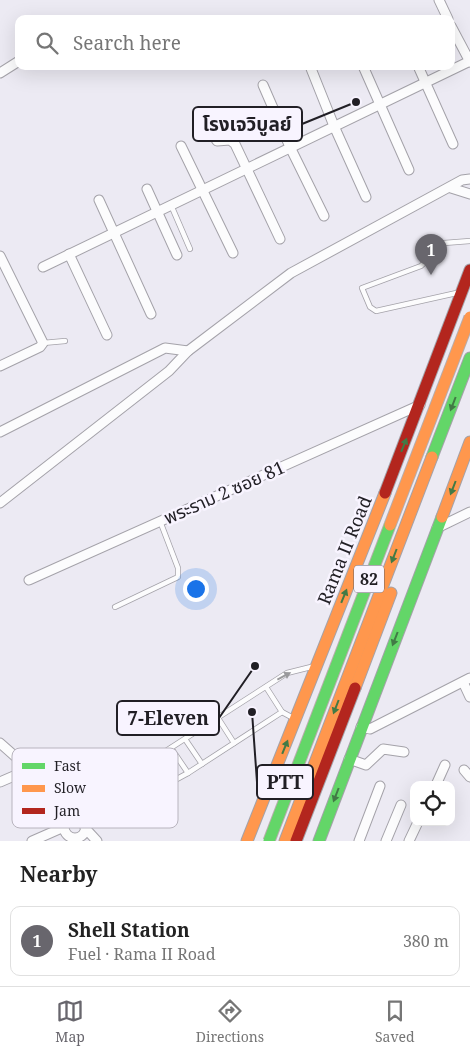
<!DOCTYPE html>
<html lang="en">
<head>
<meta charset="utf-8">
<style>
	:root { --surface:#fff; --page:#f2f2f2; --text:#222; --muted:#767676; --line:#e0e0e0; --accent:#68666d }
	body { margin:0; font-family:"Noto Serif","Noto Sans Thai",serif; background:var(--page); color:var(--text) }
	.controls { position:absolute; right:15px; bottom:15px; display:grid; overflow:hidden; border-radius:10px; box-shadow:0 5px 20px #0002 }
	.controls button { width:45px; height:45px; display:grid; place-items:center; padding:0; border:0; border-bottom:1px solid var(--line); background:var(--surface); color:var(--text); font:25px sans-serif }
	.you { position:absolute; left:195px; top:588px; width:18px; height:18px; margin:-12px; border:4px solid #fff; border-radius:50%; background:#1a73e8; box-shadow:0 0 0 8px #1a73e833 }
	.badge { display:grid; place-items:center; width:32px; height:32px; border-radius:50%; background:var(--accent); color:#fff; font-size:16px; font-weight:700 }
	.pin { position:absolute; translate:-50% -41px; filter:drop-shadow(0 1px 2px #0008) }
	.pin::after { content:''; position:absolute; top:26px; width:18px; height:15px; background:inherit; clip-path:polygon(0 0,100% 0,50% 100%) }
	.list { margin:0; padding:0; list-style:none }
	h2 { display:flex; justify-content:space-between; align-items:center; height:65px; margin:0; padding:0 20px; font-size:21px }
	h2 small { font-size:16px; font-weight:400; color:var(--muted) }
	.list li { display:grid; grid-template-columns:32px 1fr auto; gap:15px; align-items:center; box-sizing:border-box; height:70px; margin:0 10px 10px; padding:0 10px; border:1px solid var(--line); border-radius:10px }
	.list b { display:block; font-size:19px; white-space:nowrap }
	.list p { margin:0; font-size:16px; white-space:nowrap; color:var(--muted) }
	.list em { font-size:16px; font-style:normal; color:var(--muted) }
	.icon { flex:none; width:28px; height:28px; fill:none; stroke:currentColor; stroke-width:2; stroke-linecap:round; stroke-linejoin:round }
	.map { position:relative; flex:none; width:470px; height:841px; overflow:hidden }
	.search { position:absolute; background:var(--surface); box-shadow:0 5px 20px #0002; left:15px; right:15px; top:15px; height:55px; display:flex; align-items:center; gap:12px; box-sizing:border-box; padding:0 18px; border-radius:10px; color:var(--muted); font-size:19px }
	.sheet { height:145px; background:var(--surface) }
	nav { display:flex; justify-content:space-around; align-items:center; box-sizing:border-box; height:70px; border-top:1px solid var(--line); background:var(--surface); font-size:14px; color:var(--muted) }
	nav a { display:grid; justify-items:center; gap:2px }
	nav .on { color:var(--accent) }
	.map>svg:first-child { display:block }
	.lines { fill:none; stroke-linecap:round; stroke-linejoin:round }
	.lane-casing { stroke:#a4a2a9; stroke-width:6 }
	.street-casing { stroke:#a4a2a9; stroke-width:11 }
	.fast-casing { stroke:#a4a2a9; stroke-width:13 }
	.slow-casing { stroke:#a4a2a9; stroke-width:13 }
	.jam-casing { stroke:#a4a2a9; stroke-width:13 }
	.lane { stroke:#fcfcfd; stroke-width:4.5 }
	.street { stroke:#fcfcfd; stroke-width:9 }
	.fast { stroke:#63d668; stroke-width:11 }
	.slow { stroke:#ff974d; stroke-width:11 }
	.jam { stroke:#b3261e; stroke-width:11 }
	.fast-bridge-casing { stroke:#b7acab; stroke-width:13; stroke-linecap:butt }
	.slow-bridge-casing { stroke:#b7acab; stroke-width:13; stroke-linecap:butt }
	.fast-bridge { stroke:#63d668; stroke-width:11 }
	.slow-bridge { stroke:#ff974d; stroke-width:11 }
	.oneway { fill:#427a46 }
	.oneway2 { fill:#99999c }
	.labels { text-anchor:middle; dominant-baseline:central; stroke-width:5; stroke-linejoin:round; paint-order:stroke }
	.shield { fill:#f8f4ff; stroke:#625f66; stroke-width:1 }
	.shield-label { font-size:16px; font-weight:bold; fill:#211f25 }
	.street-label { font-size:18px; fill:#211f25; stroke:#f8f4ff }
	.key { fill:#f8f4ff; stroke:#b8b4be; stroke-width:1 }
	.key-label { font-size:14px; fill:#211f25 }
	.leader { fill:none; stroke:#211f25; stroke-width:2 }
	.callout-dot { fill:#211f25; stroke:#f8f4ff; stroke-width:2 }
	.callout { fill:#f8f4ff; stroke:#211f25; stroke-width:2 }
	.callout-label { font-size:19px; text-anchor:middle; font-weight:bold; fill:#211f25 }
</style>
</head>
<body>
<div class="map">
<svg width="470" height="841" viewBox="0 0 470 841">
	<rect width="100%" height="100%" fill="#eceaf3"/>
	<g class="lines">
		<defs>
			<g id="lane">
				<path d="M171,205L190,249"/>
				<path d="M461,292L376,311L370,307L362,288L421,266L444,243L470,241"/>
				<path d="M43,343L65,341"/>
				<path d="M115,607L178,577V568L160,521"/>
				<path d="M266,687L282,712"/>
				<path d="M218,718L234,743"/>
				<path d="M295,719L282,712L188,773L142,798H135L125,782L127,776L287,673L315,666"/>
				<path d="M185,739L202,764"/>
				<path d="M171,748L188,773"/>
				<path d="M156,758L172,781"/>
				<path d="M140,768L155,790"/>
			</g>
			<g id="street">
				<path d="M439,0L448,19"/>
				<path d="M451,26L470,62"/>
				<path d="M310,66L334,126L366,197"/>
				<path d="M363,66L409,170"/>
				<path d="M418,66L453,144"/>
				<path d="M0,73L19,61"/>
				<path d="M263,85L290,147L324,216"/>
				<path d="M207,126L217,141L230,140L235,144L280,239"/>
				<path d="M181,146L233,253"/>
				<path d="M451,188L470,194"/>
				<path d="M147,189L177,255"/>
				<path d="M99,200L151,314"/>
				<path d="M69,254L107,335"/>
				<path d="M0,256L43,343L40,347L0,366"/>
				<path d="M43,267L468,62"/>
				<path d="M0,432L165,348L188,351"/>
				<path d="M0,503L169,371L188,351L291,273L462,180L470,179"/>
				<path d="M437,528L470,512"/>
				<path d="M29,580L420,405"/>
				<path d="M463,682L470,697"/>
				<path d="M361,727L370,729L470,678"/>
				<path d="M0,743L61,797L72,816"/>
				<path d="M349,759L366,765L383,749L404,752"/>
				<path d="M464,770L470,777"/>
				<path d="M0,782L30,769"/>
				<path d="M436,785L445,765"/>
				<circle cx="75" cy="827" r="11"/>
				<path d="M85,828L97,841"/>
				<path d="M32,841L64,827"/>
				<path d="M359,841L380,786"/>
				<path d="M386,841L401,805"/>
				<path d="M409,841L418,822"/>
			</g>
			<g id="fast">
				<path d="M432,457L470,358"/>
				<path d="M319,841L442,517"/>
			</g>
			<g id="slow">
				<path d="M442,517L470,442"/>
				<path d="M355,688L391,593"/>
				<path d="M247,841L385,493"/>
				<path d="M285,841L432,457"/>
			</g>
			<g id="jam">
				<path d="M385,493L470,270"/>
				<path d="M296,841L355,688"/>
			</g>
		</defs>
		<use href="#lane" class="lane-casing"/>
		<use href="#street" class="street-casing"/>
		<use href="#fast" class="fast-casing"/>
		<use href="#slow" class="slow-casing"/>
		<use href="#jam" class="jam-casing"/>
		<use href="#lane" class="lane"/>
		<use href="#street" class="street"/>
		<use href="#fast" class="fast"/>
		<use href="#slow" class="slow"/>
		<use href="#jam" class="jam"/>
		<defs>
			<path id="fast-bridge" d="M269,841L390,525"/>
			<path id="slow-bridge" d="M390,525L470,317"/>
		</defs>
		<use href="#fast-bridge" class="fast-bridge-casing"/>
		<use href="#slow-bridge" class="slow-bridge-casing"/>
		<use href="#fast-bridge" class="fast-bridge"/>
		<use href="#slow-bridge" class="slow-bridge"/>
	</g>
	<defs><path id="oneway-solid" d="M-6-.8H1V-3.2L6.5 0L1 3.2V.8H-6Z" transform="scale(1.25)"/></defs>
	<g class="oneway">
		<use href="#oneway-solid" transform="translate(453 404) rotate(111)"/>
		<use href="#oneway-solid" transform="translate(404 445) rotate(-68)"/>
		<use href="#oneway-solid" transform="translate(453 488) rotate(111)"/>
		<use href="#oneway-solid" transform="translate(394 556) rotate(111)"/>
		<use href="#oneway-solid" transform="translate(344 596) rotate(-68)"/>
		<use href="#oneway-solid" transform="translate(395 639) rotate(111)"/>
		<use href="#oneway-solid" transform="translate(336 707) rotate(111)"/>
		<use href="#oneway-solid" transform="translate(285 747) rotate(-68)"/>
		<use href="#oneway-solid" transform="translate(336 795) rotate(111)"/>
	</g>
	<use class="oneway2" href="#oneway-solid" transform="translate(284 676) rotate(-28)"/>
	<g class="labels">
		<rect class="shield" x="354" y="565.5" width="30" height="27" rx="4"/>
		<g class="shield-label">
			<text x="369" y="579">82</text>
		</g>
		<g class="street-label">
			<text transform="translate(224 492) rotate(-24)">พระราม 2 ซอย 81</text>
			<text transform="translate(344 550) rotate(-68)">Rama II Road</text>
		</g>
	</g>
	<rect x="12" y="748" width="166" height="80" rx="8" class="key"/>
	<rect x="22" y="763" width="23" height="6" fill="#63d668"/>
	<rect x="22" y="785" width="23" height="7" fill="#ff974d"/>
	<rect x="22" y="808" width="23" height="6" fill="#b3261e"/>
	<g class="key-label">
		<text x="54" y="771">Fast</text>
		<text x="54" y="793">Slow</text>
		<text x="54" y="816">Jam</text>
	</g>
	<path class="leader" d="M356 102L302 124M255 666L219 718M252 712L257 782"/>
	<g class="callout-dot">
		<circle cx="356" cy="102" r="5"/>
		<circle cx="255" cy="666" r="5"/>
		<circle cx="252" cy="712" r="5"/>
	</g>
	<g class="callout">
		<rect x="193" y="107" width="109" height="34" rx="5"/>
		<rect x="117" y="701" width="102" height="34" rx="5"/>
		<rect x="257" y="765" width="56" height="34" rx="5"/>
	</g>
	<g class="callout-label">
		<text x="247" y="131">โรงเจวิบูลย์</text>
		<text x="168" y="725">7-Eleven</text>
		<text x="285" y="789">PTT</text>
	</g>
</svg>
<div class="controls">
<button><svg class="icon" aria-label="locate" viewBox="0 0 24 24"><circle cx="12" cy="12" r="6"/><path d="M12 2v4M12 18v4M2 12h4M18 12h4"/></svg></button>
</div>
<div class="you"></div>
<div class="pin badge" style="left:431px;top:275px">1</div>
<div class="search"><svg class="icon" aria-label="search" viewBox="0 0 24 24"><circle cx="10" cy="10" r="6"/><path d="M15 15l6 6"/></svg>Search here</div>
</div>
<section class="sheet">
<h2>Nearby<small></small></h2>
<ul class="list">
<li><span class="badge">1</span><div><b>Shell Station</b><p>Fuel · Rama II Road</p></div><em>380 m</em></li>
</ul>
</section>
<nav>
<a class="on"><svg class="icon" aria-label="map" viewBox="0 0 24 24"><path d="M3 6l6-2 6 2 6-2v14l-6 2-6-2-6 2zM9 4v14M15 6v14"/></svg>Map</a>
<a><svg class="icon" aria-label="directions" viewBox="0 0 24 24"><path d="M12 3l9 9-9 9-9-9zM9 14v-3h6M13 9l2 2-2 2"/></svg>Directions</a>
<a><svg class="icon" aria-label="saved" viewBox="0 0 24 24"><path d="M7 4h10v16l-5-4-5 4z"/></svg>Saved</a>
</nav>
</body>
</html>
